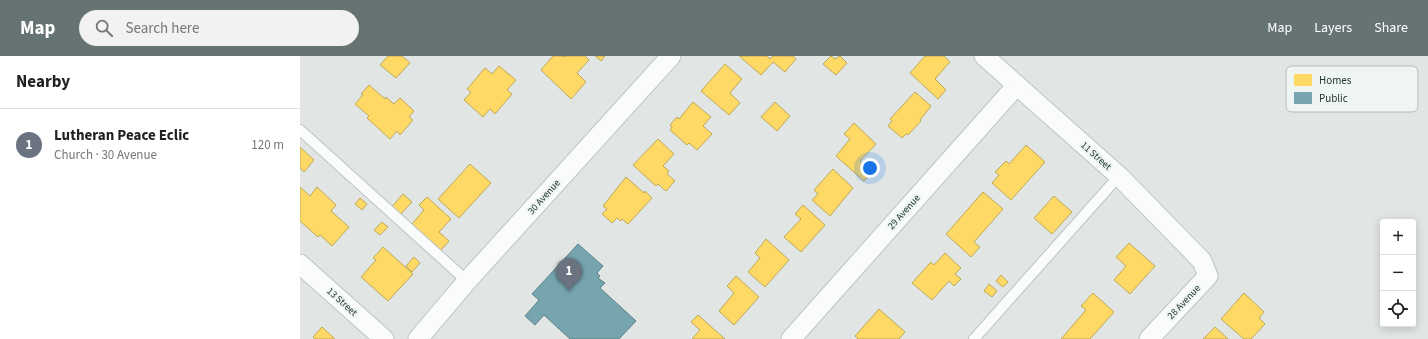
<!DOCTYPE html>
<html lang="en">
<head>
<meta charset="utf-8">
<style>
	:root { --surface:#fff; --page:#f2f2f2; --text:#222; --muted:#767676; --line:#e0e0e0; --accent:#657472 }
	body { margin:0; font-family:"Source Sans 3",sans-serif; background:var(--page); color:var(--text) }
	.controls { position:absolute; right:12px; bottom:12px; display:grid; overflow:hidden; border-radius:4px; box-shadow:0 2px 10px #0003 }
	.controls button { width:36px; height:36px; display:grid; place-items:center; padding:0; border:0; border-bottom:1px solid var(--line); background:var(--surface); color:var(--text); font:20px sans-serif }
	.you { position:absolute; left:570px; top:112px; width:14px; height:14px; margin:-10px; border:3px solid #fff; border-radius:50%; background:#1a73e8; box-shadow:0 0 0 6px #1a73e833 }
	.badge { display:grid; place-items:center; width:26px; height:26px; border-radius:50%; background:var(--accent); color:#fff; font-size:13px; font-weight:700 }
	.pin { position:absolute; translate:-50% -33px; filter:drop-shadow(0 1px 2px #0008) }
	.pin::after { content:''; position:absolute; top:21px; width:14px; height:12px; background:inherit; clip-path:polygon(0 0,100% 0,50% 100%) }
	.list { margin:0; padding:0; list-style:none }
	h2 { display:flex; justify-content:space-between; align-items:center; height:52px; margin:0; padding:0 16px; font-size:17px }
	h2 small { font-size:13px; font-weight:400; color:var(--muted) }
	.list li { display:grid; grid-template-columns:26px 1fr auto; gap:12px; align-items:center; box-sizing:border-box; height:72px; padding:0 16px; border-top:1px solid var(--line) }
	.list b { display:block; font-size:15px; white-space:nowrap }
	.list p { margin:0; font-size:13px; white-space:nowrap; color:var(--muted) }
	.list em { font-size:13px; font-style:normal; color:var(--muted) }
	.icon { flex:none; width:22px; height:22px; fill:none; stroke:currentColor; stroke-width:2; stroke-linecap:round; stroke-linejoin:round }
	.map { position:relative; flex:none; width:1128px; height:283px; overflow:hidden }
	header { display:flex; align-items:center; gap:24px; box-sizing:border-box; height:56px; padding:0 20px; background:var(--accent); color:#fff }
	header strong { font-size:19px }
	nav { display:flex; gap:22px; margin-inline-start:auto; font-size:14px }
	.search { width:280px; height:36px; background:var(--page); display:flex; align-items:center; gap:10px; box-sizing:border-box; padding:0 14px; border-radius:22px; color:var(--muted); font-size:15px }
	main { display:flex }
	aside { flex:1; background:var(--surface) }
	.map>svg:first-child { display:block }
	.homes { fill:#ffd966; stroke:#bda857 }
	.public { fill:#76a5af; stroke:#5d848a }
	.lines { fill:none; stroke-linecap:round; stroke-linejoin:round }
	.service-casing { stroke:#bec3c2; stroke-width:12 }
	.minor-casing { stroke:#bec3c2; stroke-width:21 }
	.service { stroke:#fafbfb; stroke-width:10 }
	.minor { stroke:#fafbfb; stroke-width:19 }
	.labels { text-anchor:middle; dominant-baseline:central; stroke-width:4; stroke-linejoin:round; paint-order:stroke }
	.street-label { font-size:10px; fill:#223634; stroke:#eff5f3 }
	.key { fill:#eff5f3; stroke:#b2bcba; stroke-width:1 }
	.key-label { font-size:11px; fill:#223634 }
</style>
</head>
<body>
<header>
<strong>Map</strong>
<div class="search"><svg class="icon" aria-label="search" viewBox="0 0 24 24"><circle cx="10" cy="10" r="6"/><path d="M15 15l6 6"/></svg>Search here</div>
<nav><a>Map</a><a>Layers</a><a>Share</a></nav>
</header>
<main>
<aside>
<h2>Nearby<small></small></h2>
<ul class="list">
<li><span class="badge" style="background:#6b7280">1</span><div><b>Lutheran Peace Eclic</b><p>Church · 30 Avenue</p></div><em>120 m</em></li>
</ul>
</aside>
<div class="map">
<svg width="1128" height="283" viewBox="0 0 1128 283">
	<rect width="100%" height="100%" fill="#e1e6e5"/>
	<g class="homes">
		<path d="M88,0H102L110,7L96,22L80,9Z"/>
		<path d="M253,0H262L264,1L265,0H285L289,4L277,17L286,26L271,43L241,14Z"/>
		<path d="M295,0H305L301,5Z"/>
		<path d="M439,0H467L470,3L473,0H493L496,3L485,16L473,6L461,19Z"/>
		<path d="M531,0L535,3L540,0L547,7L536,19L523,8Z"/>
		<path d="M625,0H644L650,6L635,23L646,34L638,43L610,17Z"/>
		<path d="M425,8L442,23L430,37L440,47L429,59L401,35Z"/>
		<path d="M199,10L216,24L207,34L212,38L195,58L190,53L183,61L164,44L171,36L167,33L185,12L192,18Z"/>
		<path d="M69,29L85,43L86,41L94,48L100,42L114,55L109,61L113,64L100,79L97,75L90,83L67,62L69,60L55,48L63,39L61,38Z"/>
		<path d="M615,36L631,50L620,64L621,65L608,79L606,78L602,82L588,70L592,65L590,63Z"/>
		<path d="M393,46L411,61L403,70L412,78L397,94L389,87L387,89L370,74L372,71L370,69L377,61L379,63Z"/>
		<path d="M475,46L490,60L477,75L461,61Z"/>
		<path d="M554,67L576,88L560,105L572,116L564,125L536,100L550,83L544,78Z"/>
		<path d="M358,83L374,98L363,110L369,115L367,118L375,125L366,135L358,128L356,130L333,109Z"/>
		<path d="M726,89L745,106L711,144L692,127L699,119L695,116L706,105L709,108Z"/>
		<path d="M0,91L14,104L4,116L0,112Z"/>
		<path d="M170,108L191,127L159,162L138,143Z"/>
		<path d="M533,113L553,132L530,160L512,144L518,138L514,134Z"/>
		<path d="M326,121L344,137L345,135L352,142L328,168L322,163L320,165L317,162L312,167L302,158L307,153L303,150Z"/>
		<path d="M0,131L10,140L17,131L36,149L31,155L49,171L32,190L20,179L18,181L0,165Z"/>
		<path d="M683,136L703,153L674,186L680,191L671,201L646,178Z"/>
		<path d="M103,138L112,146L99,160L90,153Z"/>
		<path d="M754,140L772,156L752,178L734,162Z"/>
		<path d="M127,141L151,163L139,176L149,185L141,194L112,168L124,154L119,149Z"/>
		<path d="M60,142L67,148L62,154L55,148Z"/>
		<path d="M503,149L525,169L501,196L484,181L501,163L495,158Z"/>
		<path d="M82,166L88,171L80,179L74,174Z"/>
		<path d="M466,183L489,204L465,231L448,216L460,202L455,197Z"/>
		<path d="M829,187L855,210L830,238L814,224L826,210L816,201Z"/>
		<path d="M83,191L113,218L88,245L61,221L76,204L73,202Z"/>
		<path d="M645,197L661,212L655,218L661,223L654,230L649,225L632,244L612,227L631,206L634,209Z"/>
		<path d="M114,201L120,207L112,216L106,210Z"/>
		<path d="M701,219L708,226L703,231L696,225Z"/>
		<path d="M436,220L459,241L434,269L419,255L434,237L427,230Z"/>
		<path d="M689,228L697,235L692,241L684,235Z"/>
		<path d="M793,237L814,256L790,283H761L786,254L781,250Z"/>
		<path d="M944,237L964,256L959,262L965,268L951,283H944L921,263Z"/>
		<path d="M579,253L605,276L599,283H558L555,280Z"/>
		<path d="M398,259L425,283H392L400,274L391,266Z"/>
		<path d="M22,271L35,283H15L13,281Z"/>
		<path d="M915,271L928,283H903Z"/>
	</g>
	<path class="public" d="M278,188L303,210L297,217L300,220L298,222L305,227L300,232L336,265L319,283H270L244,259L235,269L225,260L239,244L232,238Z"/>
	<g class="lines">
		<defs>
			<g id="service">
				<path d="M0,74L167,225"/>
				<path d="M674,283L819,120"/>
			</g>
			<g id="minor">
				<path d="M684,0L819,120L902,205L908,220L849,283"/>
				<path d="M0,208L84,283"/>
				<path d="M118,283L167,225L371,0"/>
				<path d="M491,283L717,29"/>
			</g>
		</defs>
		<use href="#service" class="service-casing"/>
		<use href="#minor" class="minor-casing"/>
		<use href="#service" class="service"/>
		<use href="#minor" class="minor"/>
	</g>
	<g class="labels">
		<g class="street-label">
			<text transform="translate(796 100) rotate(42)">11 Street</text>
			<text transform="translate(244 141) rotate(-48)">30 Avenue</text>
			<text transform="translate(604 156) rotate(-48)">29 Avenue</text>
			<text transform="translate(42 246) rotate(42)">13 Street</text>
			<text transform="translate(884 246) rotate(-47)">28 Avenue</text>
		</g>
	</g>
	<rect x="986" y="10" width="132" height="46" rx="6" class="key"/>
	<rect x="994" y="18" width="18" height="12" fill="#ffd966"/>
	<rect x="994" y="36" width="18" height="12" fill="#76a5af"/>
	<g class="key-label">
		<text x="1019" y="28">Homes</text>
		<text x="1019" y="46">Public</text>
	</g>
</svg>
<div class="controls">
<button>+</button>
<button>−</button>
<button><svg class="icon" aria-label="locate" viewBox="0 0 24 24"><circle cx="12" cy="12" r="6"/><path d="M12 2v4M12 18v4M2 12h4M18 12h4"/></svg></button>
</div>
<div class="you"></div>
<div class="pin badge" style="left:269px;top:235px;background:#6b7280">1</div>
</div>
</main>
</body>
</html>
